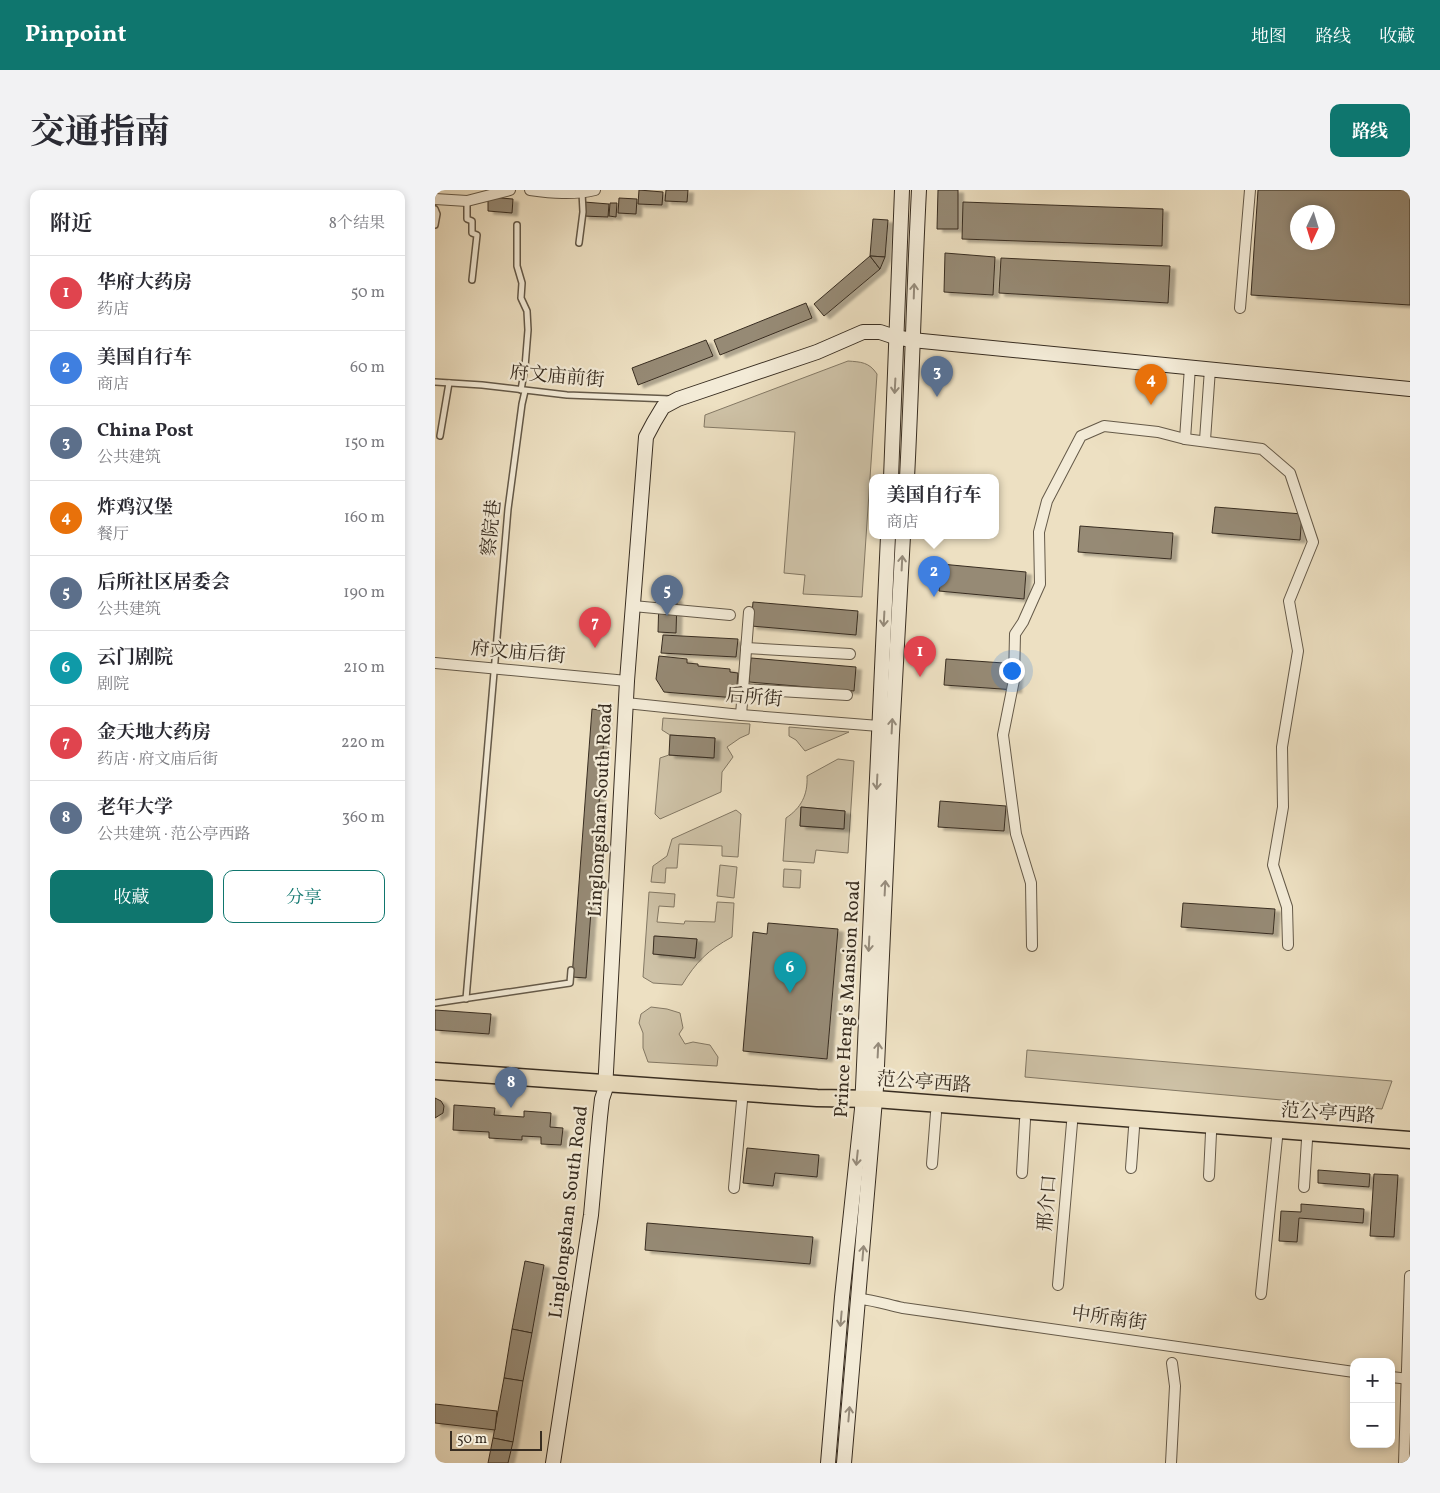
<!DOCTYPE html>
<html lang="zh">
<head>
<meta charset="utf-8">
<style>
	:root { --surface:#fff; --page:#f2f2f3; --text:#2b2b33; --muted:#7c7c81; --line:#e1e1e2; --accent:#0f766e }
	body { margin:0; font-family:Vollkorn,"Noto Serif SC",serif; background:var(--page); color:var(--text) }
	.controls { position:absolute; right:15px; bottom:15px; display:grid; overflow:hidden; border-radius:10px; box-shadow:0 2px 8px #0003 }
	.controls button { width:45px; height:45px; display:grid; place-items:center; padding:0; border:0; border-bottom:1px solid var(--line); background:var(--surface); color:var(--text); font:25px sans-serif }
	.compass { position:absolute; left:855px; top:15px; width:45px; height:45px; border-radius:50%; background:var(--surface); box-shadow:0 2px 8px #0003; rotate:184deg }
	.scale { position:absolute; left:15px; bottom:12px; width:92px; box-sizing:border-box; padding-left:5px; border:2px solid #382d21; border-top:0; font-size:14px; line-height:18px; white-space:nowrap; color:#382d21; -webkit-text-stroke:4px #f3ebd7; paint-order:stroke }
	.you { position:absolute; left:576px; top:480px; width:18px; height:18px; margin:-12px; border:4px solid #fff; border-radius:50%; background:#1a73e8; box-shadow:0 0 0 8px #1a73e833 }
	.badge { display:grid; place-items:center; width:32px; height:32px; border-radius:50%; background:var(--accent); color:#fff; font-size:16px; font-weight:700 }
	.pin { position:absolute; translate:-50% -41px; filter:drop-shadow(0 1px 2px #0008) }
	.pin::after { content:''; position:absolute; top:26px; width:18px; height:15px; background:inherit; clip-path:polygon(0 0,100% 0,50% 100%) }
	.popup { position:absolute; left:434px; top:284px; width:130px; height:65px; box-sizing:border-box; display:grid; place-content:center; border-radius:10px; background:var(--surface); filter:drop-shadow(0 1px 4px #0005); font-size:16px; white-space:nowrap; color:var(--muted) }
	.popup b { font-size:19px; color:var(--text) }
	.popup::after { content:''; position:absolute; left:50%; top:100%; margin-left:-10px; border:10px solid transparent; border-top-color:var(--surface) }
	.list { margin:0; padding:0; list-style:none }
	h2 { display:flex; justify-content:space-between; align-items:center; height:65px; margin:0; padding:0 20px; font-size:21px }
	h2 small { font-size:16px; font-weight:400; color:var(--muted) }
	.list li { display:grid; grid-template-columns:32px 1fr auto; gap:15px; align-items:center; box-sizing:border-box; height:75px; padding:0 20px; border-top:1px solid var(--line) }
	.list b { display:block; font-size:19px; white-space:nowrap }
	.list p { margin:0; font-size:16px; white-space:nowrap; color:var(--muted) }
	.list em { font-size:16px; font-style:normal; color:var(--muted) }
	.actions { display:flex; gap:10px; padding:15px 20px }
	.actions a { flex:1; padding:11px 0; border:1px solid var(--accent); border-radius:10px; text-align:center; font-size:18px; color:var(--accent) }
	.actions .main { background:var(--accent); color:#fff }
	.map { position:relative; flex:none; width:975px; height:1273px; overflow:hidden; border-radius:10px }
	header { display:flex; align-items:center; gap:30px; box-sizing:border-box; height:70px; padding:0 25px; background:var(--accent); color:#fff }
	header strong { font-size:24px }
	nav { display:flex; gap:28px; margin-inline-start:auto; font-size:18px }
	.intro { display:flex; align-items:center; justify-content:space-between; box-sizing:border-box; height:120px; padding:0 30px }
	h1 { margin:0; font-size:35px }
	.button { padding:12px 22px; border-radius:10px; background:var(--accent); color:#fff; font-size:18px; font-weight:700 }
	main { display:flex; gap:30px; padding:0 30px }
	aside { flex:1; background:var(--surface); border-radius:10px; box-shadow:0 2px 8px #0003 }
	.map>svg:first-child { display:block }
	.green { fill:#cec2a7; stroke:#837864; fill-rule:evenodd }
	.building { fill:#968a75; stroke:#382d21; fill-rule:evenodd; filter:url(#shadow) }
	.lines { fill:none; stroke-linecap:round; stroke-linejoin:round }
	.lane-casing { stroke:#655a49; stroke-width:8 }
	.street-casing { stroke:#655a49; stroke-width:12 }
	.secondary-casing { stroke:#382d21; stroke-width:16 }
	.primary-casing { stroke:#382d21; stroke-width:19 }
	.lane { stroke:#f3ebd7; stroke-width:5 }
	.street { stroke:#f3ebd7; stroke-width:10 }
	.secondary { stroke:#f3ebd7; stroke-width:14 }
	.primary { stroke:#ede0c2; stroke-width:16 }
	.oneway { stroke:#968c7c }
	.labels { text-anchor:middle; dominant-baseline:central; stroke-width:4.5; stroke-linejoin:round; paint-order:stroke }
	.street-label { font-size:19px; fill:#382d21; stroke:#f3ebd7 }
</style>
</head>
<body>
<header>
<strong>Pinpoint</strong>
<nav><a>地图</a><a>路线</a><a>收藏</a></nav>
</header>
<div class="intro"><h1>交通指南</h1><a class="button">路线</a></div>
<main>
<aside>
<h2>附近<small>8个结果</small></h2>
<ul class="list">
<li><span class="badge" style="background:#e0444e">1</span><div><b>华府大药房</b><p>药店</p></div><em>50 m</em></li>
<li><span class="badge" style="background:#3f7fe0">2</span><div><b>美国自行车</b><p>商店</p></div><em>60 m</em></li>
<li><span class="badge" style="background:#5c6f8a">3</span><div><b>China Post</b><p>公共建筑</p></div><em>150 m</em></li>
<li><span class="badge" style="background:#e8710a">4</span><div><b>炸鸡汉堡</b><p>餐厅</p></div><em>160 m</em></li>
<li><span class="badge" style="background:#5c6f8a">5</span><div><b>后所社区居委会</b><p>公共建筑</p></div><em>190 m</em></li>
<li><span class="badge" style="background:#0f9aa8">6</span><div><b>云门剧院</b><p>剧院</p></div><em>210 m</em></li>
<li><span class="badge" style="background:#e0444e">7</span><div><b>金天地大药房</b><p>药店 · 府文庙后街</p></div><em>220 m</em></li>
<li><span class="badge" style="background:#5c6f8a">8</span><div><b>老年大学</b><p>公共建筑 · 范公亭西路</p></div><em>360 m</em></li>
</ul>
<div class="actions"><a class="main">收藏</a><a>分享</a></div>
</aside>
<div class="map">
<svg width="975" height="1273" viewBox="0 0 975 1273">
	<defs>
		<filter id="shadow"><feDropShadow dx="5.5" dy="3" stdDeviation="1" flood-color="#0004"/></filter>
	</defs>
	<rect width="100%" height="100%" fill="#ede0c2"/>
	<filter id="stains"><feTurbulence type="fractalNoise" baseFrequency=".004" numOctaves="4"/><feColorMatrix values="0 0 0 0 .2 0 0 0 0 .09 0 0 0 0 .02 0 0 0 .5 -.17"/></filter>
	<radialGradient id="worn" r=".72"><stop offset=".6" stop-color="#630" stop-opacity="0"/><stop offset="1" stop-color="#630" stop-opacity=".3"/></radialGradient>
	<g class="green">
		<path d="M413,171C426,172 434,172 442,184L427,407L368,404L370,385L349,383L360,242L269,237L270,225Z"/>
		<path d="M228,528L315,534L314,544L305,548L292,557L298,567L287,582L286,602L225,629L220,624L225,568L234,565L278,568L280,548L235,545L227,540Z"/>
		<path d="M354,537L414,542L370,561L361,550L354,546Z"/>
		<path d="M403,569L419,571L413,663L381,660L379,673L348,671L351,628C366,618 373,605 372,586ZM366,617L410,621L408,639L365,636Z"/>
		<path d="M301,620L306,624L303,667L287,666V656L244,654L242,678H231L230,693L216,692L218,676L232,666L237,649Z"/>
		<path d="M285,675L302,677L299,708L282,706Z"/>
		<path d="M349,679L366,680L365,698L348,697Z"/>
		<path d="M214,702L240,704L239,717L224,716L222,732L249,734L250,731L280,732L282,712L299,713L297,747C273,760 261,772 247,795L218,793L208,787ZM220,746L262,749L260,768L218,764Z"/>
		<path d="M216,817L232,819L245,823L248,838L244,844L250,854L258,852L275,855L283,867L282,876L213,872L208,858V843L204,833L206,824Z"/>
		<path d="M592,860L934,889L957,891L947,919L590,887Z"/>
	</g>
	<g class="building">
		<path d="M204,0L228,2L227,15L203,14Z"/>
		<path d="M231,0H253L252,12L230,11Z"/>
		<path d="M503,0H523V39H502Z"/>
		<path d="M823,0H975V115L816,105ZM862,22H892V52H862Z"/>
		<path d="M53,7L78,9L77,23L53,21Z"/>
		<path d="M184,8L202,9L201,24L183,23Z"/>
		<path d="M149,12L174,14L173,27L148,26Z"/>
		<path d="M528,12L728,19L727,56L527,49Z"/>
		<path d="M175,13H182L181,27L174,26Z"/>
		<path d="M438,29L453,30L450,67L435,66Z"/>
		<path d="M510,63L560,67L558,105L509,102Z"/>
		<path d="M435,66L445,79L389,126L379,114Z"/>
		<path d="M435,66L450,67L445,79Z"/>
		<path d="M566,68L735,76L733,113L564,103Z"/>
		<path d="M371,113L377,128L285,165L279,150Z"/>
		<path d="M271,150L278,166L203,195L197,178Z"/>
		<path d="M780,317L867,324L865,350L777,343Z"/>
		<path d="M645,336L738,343L736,369L643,362Z"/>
		<path d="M506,374L591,382L589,409L504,401Z"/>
		<path d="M224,408L242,409L241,443L223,442Z"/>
		<path d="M318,412L423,421L421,445L316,436Z"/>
		<path d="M228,445L303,449L301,467L226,463Z"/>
		<path d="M224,466L252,469V473L263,474V476L295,479V482L303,483L301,508L229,502L221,489Z"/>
		<path d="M316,468L421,477L419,501L314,492Z"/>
		<path d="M511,469L583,474L581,500L509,495Z"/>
		<path d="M157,519L171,521L151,788L137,787Z"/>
		<path d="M235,545L280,548L279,568L234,565Z"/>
		<path d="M505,611L571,616L569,641L503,637Z"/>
		<path d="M366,617L410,621L409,639L365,636Z"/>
		<path d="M748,713L840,719L838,744L746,737Z"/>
		<path d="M333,733L403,739L392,869L308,861L318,742L332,744Z"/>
		<path d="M219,746L262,749L260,768L218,764Z"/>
		<path d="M0,820L56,824L54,844L0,840Z"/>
		<path d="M0,908L6,911L9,916L8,923L0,928Z"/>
		<path d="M19,915L60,918L59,925L89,927V921L116,923L115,937L128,938L126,955L106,954V947L87,946V950L54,948V942L18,940Z"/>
		<path d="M312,958L384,965L382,987L340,983L338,996L308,993Z"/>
		<path d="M883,980L935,984L934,997L883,993Z"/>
		<path d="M939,984L963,985L959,1047L935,1046Z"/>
		<path d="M866,1014L929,1019L928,1033L864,1028L862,1052L844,1051L846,1021L866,1022Z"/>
		<path d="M212,1033L378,1047L375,1074L210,1060Z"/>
		<path d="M90,1071L109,1075L97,1143L77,1139Z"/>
		<path d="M77,1139L97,1143L88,1191L69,1188Z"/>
		<path d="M69,1188L88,1191L78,1252L58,1248Z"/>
		<path d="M0,1214L62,1221L60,1240L0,1233Z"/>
		<path d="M58,1248L78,1252L73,1273H53Z"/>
	</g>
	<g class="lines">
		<defs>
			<g id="lane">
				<path d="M32,11V29L37,31V43L42,45L37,90"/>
				<path d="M0,19L2,24L0,35"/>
				<path d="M82,35V76L87,93L86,108L92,121L93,140L90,177L86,200"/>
				<path d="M144,53L148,22L147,2"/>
				<path d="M0,192L47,195L132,205L235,209"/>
				<path d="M5,246L14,193"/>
				<path d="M31,809L73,319L87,214L90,201"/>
				<path d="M0,813L135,793L136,780"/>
			</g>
			<g id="street">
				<path d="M95,0C117,3 138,5 160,0"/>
				<path d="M0,9L32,11L75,0"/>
				<path d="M805,118L815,0"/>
				<path d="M750,249L755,177"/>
				<path d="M770,250L775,179"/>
				<path d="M198,416L295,425"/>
				<path d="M311,458L415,464"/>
				<path d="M0,473L192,491"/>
				<path d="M308,499L412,505"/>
				<path d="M191,513L306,525L444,536"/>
				<path d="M306,525L314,422"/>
				<path d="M597,756L596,693L581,644L568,545L579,490L580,444L588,432L605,394L604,342L612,311L646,246L669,236L723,242L750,249L827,259L855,283L878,352L854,411L863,461L847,557L848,617L838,675L852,717L853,755"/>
				<path d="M497,974L501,923"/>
				<path d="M696,978L699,938"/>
				<path d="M587,983L590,930"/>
				<path d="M774,986L776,943"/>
				<path d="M869,997L872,950"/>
				<path d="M299,998L307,911"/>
				<path d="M623,1095L637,933"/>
				<path d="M826,1104L842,948"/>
				<path d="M424,1109C440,1110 453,1115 468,1118L919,1182"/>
				<path d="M956,1187L975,1189"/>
				<path d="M736,1273L740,1196L737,1173"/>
				<path d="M969,1273L975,1086"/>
			</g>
			<g id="secondary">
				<path d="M456,288L467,0"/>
				<path d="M472,288C477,192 479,96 484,0"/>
				<path d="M118,1273L156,1025L165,927L167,909L170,900L192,491L211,247L219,232L228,217L243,209L382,162L428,142H445L460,147L477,150L975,199"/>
				<path d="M393,1273L407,1107L427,919L453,346"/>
				<path d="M409,1273L441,898L457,545L468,346"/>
			</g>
			<path id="primary" d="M0,881L382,908L440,909L975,950"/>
		</defs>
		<use href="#lane" class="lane-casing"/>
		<use href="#street" class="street-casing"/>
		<use href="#secondary" class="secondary-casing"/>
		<use href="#primary" class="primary-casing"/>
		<use href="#lane" class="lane"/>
		<use href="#street" class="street"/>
		<use href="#secondary" class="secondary"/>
		<use href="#primary" class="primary"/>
	</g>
	<defs><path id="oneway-shaft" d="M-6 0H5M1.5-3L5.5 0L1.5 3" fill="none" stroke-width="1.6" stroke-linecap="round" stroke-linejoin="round" transform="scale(1.25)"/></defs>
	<g class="oneway">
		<use href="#oneway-shaft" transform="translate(479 101) rotate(-88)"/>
		<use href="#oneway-shaft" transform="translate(460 196) rotate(93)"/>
		<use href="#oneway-shaft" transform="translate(467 373) rotate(-87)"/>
		<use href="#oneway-shaft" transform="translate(449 429) rotate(93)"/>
		<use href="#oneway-shaft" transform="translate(457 536) rotate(-87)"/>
		<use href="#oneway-shaft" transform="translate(442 592) rotate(93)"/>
		<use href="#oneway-shaft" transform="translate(450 698) rotate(-87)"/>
		<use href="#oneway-shaft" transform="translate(434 754) rotate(93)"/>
		<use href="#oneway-shaft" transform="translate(443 860) rotate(-87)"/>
		<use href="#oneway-shaft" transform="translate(422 968) rotate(96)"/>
		<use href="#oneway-shaft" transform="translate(428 1063) rotate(-85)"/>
		<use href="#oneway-shaft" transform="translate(406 1129) rotate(95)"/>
		<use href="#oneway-shaft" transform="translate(414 1224) rotate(-85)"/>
	</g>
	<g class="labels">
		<g class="street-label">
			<text transform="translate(122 187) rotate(5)">府文庙前街</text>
			<text transform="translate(57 338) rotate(-84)">察院巷</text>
			<text transform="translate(83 463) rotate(5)">府文庙后街</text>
			<text transform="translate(319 508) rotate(5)">后所街</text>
			<text transform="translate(166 620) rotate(-87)">Linglongshan South Road</text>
			<text transform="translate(413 809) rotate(-87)">Prince Heng's Mansion Road</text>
			<text transform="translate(489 893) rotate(4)">范公亭西路</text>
			<text transform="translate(893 924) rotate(4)">范公亭西路</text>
			<text transform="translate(613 1013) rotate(-85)">邢介口</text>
			<text transform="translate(134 1022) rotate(-83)">Linglongshan South Road</text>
			<text transform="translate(674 1129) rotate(8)">中所南街</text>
		</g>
	</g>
	<rect width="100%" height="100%" filter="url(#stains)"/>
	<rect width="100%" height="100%" fill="url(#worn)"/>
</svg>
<div class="controls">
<button>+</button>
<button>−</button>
</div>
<svg class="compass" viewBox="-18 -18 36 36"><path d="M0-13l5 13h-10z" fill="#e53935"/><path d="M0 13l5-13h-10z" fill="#7c7c81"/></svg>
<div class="scale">50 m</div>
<div class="you"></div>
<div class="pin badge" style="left:485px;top:487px;background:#e0444e">1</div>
<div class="pin badge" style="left:499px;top:407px;background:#3f7fe0">2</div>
<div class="popup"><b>美国自行车</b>商店</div>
<div class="pin badge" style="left:502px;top:207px;background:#5c6f8a">3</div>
<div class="pin badge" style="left:716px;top:215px;background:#e8710a">4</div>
<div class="pin badge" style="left:232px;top:426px;background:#5c6f8a">5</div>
<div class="pin badge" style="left:355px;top:803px;background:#0f9aa8">6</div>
<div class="pin badge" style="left:160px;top:458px;background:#e0444e">7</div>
<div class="pin badge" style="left:76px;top:918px;background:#5c6f8a">8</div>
</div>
</main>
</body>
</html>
